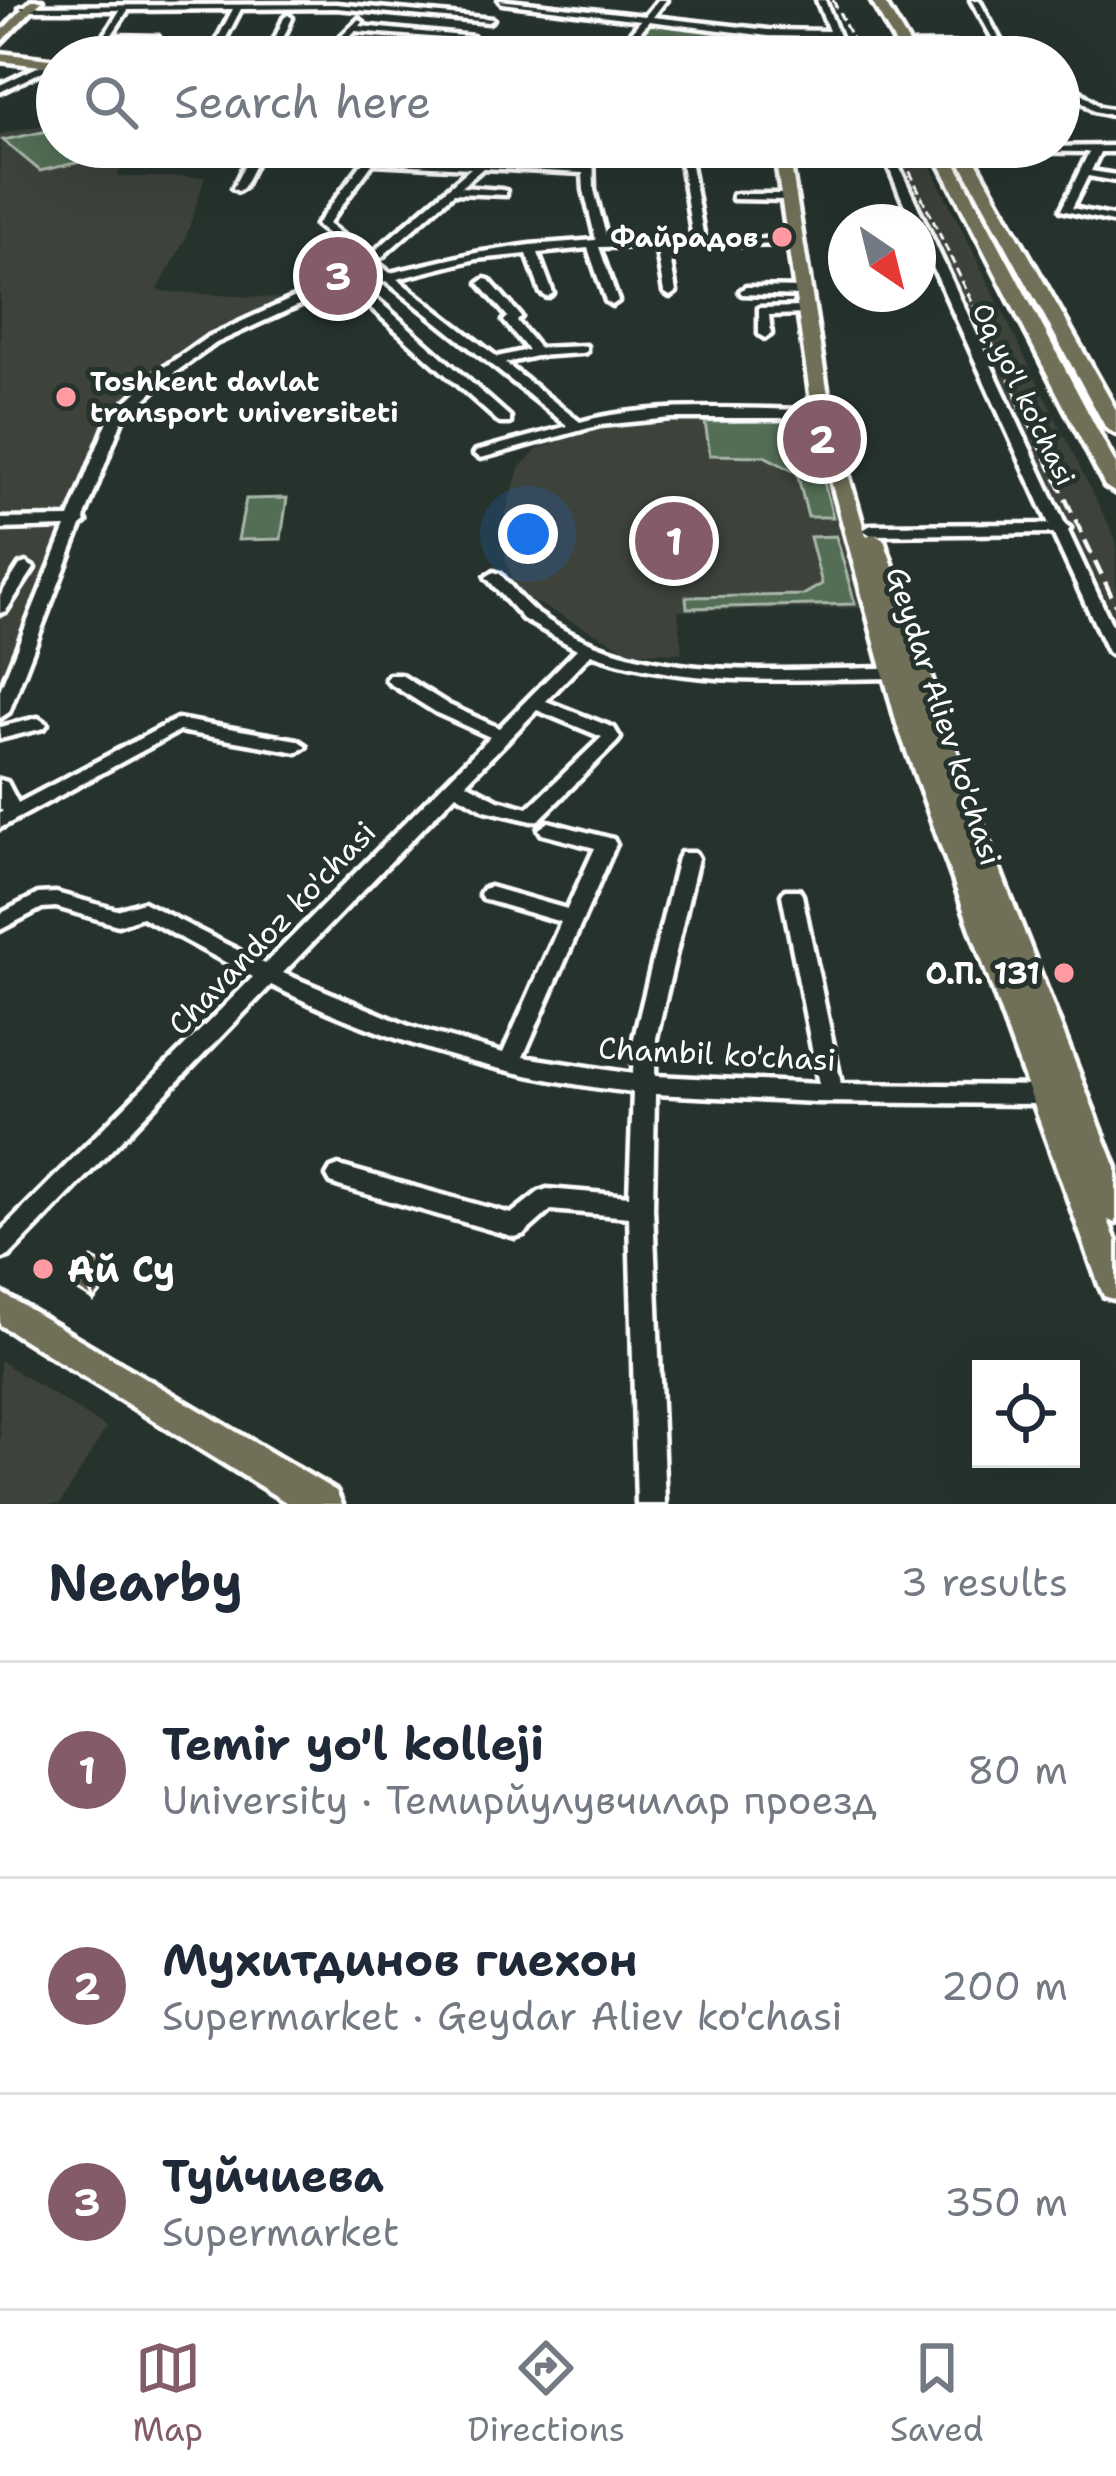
<!DOCTYPE html>
<html lang="en">
<head>
<meta charset="utf-8">
<style>
	:root { --surface:#fff; --page:#f6f6f7; --text:#1f2937; --muted:#747a83; --line:#e0e1e3; --accent:#845c67 }
	body { margin:0; font-family:"Shantell Sans",sans-serif; background:var(--page); color:var(--text) }
	.controls { position:absolute; right:36px; bottom:36px; display:grid; overflow:hidden; border-radius:0px; box-shadow:0 12px 48px #0002 }
	.controls button { width:108px; height:108px; display:grid; place-items:center; padding:0; border:0; border-bottom:3px solid var(--line); background:var(--surface); color:var(--text); font:60px sans-serif }
	.compass { position:absolute; left:828px; top:204px; width:108px; height:108px; border-radius:50%; background:var(--surface); box-shadow:0 12px 48px #0002; rotate:145deg }
	.you { position:absolute; left:528px; top:534px; width:42px; height:42px; margin:-30px; border:9px solid #fff; border-radius:50%; background:#1a73e8; box-shadow:0 0 0 18px #1a73e833 }
	.badge { display:grid; place-items:center; width:78px; height:78px; border-radius:50%; background:var(--accent); color:#fff; font-size:39px; font-weight:700 }
	.pin { position:absolute; translate:-50% -50%; border:6px solid #fff; box-shadow:0 3px 12px #0006 }
	.list { margin:0; padding:0; list-style:none }
	h2 { display:flex; justify-content:space-between; align-items:center; height:156px; margin:0; padding:0 48px; font-size:51px }
	h2 small { font-size:39px; font-weight:400; color:var(--muted) }
	.list li { display:grid; grid-template-columns:78px 1fr auto; gap:36px; align-items:center; box-sizing:border-box; height:216px; padding:0 48px; border-top:3px solid var(--line) }
	.list b { display:block; font-size:45px; white-space:nowrap }
	.list p { margin:0; font-size:39px; white-space:nowrap; color:var(--muted) }
	.list em { font-size:39px; font-style:normal; color:var(--muted) }
	.icon { flex:none; width:66px; height:66px; fill:none; stroke:currentColor; stroke-width:2; stroke-linecap:round; stroke-linejoin:round }
	.map { position:relative; flex:none; width:1116px; height:1504px; overflow:hidden }
	.search { position:absolute; background:var(--surface); box-shadow:0 12px 48px #0002; left:36px; right:36px; top:36px; height:132px; display:flex; align-items:center; gap:30px; box-sizing:border-box; padding:0 42px; border-radius:66px; color:var(--muted); font-size:45px }
	.sheet { height:804px; background:var(--surface) }
	nav { display:flex; justify-content:space-around; align-items:center; box-sizing:border-box; height:168px; border-top:3px solid var(--line); background:var(--surface); font-size:33px; color:var(--muted) }
	nav a { display:grid; justify-items:center; gap:6px }
	nav .on { color:var(--accent) }
	.map>svg:first-child { display:block }
	.built { fill:#3c433a }
	.green { fill:#526e55; stroke:#a8b6aa; stroke-width:3 }
	.lines { fill:none; stroke-linecap:round; stroke-linejoin:round }
	.minor-casing { stroke:#fff; stroke-width:9 }
	.major-casing { stroke:#fff; stroke-width:9 }
	.highway-casing { stroke:#fff; stroke-width:9 }
	.minor { fill:#26332d; fill-rule:evenodd }
	.major { fill:#706f59; fill-rule:evenodd }
	.highway { fill:#706f59; fill-rule:evenodd }
	.rail-far1 { stroke:#fff; stroke-width:3; stroke-dasharray:9 4.5; stroke-linecap:butt }
	.rail { stroke:#fff; stroke-width:4.5; stroke-dasharray:15 8; stroke-linecap:butt }
	.wall { fill:#5f594b; stroke:#fff; stroke-width:3 }
	.shaded-wall { fill:#4d493d; stroke:#fff; stroke-width:3 }
	.building { fill:#6e6857; stroke:#fff; stroke-width:3 }
	.poi-dot { fill:#ff9aa2; stroke:#26332d; stroke-width:4.5 }
	.labels { text-anchor:middle; dominant-baseline:central; stroke-width:10; stroke-linejoin:round; paint-order:stroke }
	.far-poi-label { font-size:27px; font-weight:bold; fill:#fff; stroke:#26332d; text-anchor:end }
	.far-street-label { font-size:27px; fill:#fff; stroke:#26332d }
	.street-label { font-size:30px; fill:#fff; stroke:#26332d }
	.poi-label { font-size:30px; font-weight:bold; fill:#fff; stroke:#26332d; text-anchor:end }
	.near-poi-label { font-size:36px; font-weight:bold; fill:#fff; stroke:#26332d; text-anchor:start }
</style>
</head>
<body>
<div class="map">
<svg width="1116" height="1504" viewBox="0 0 1116 1504">
	<rect width="100%" height="100%" fill="#26332d"/>
	<filter id="ink" filterUnits="userSpaceOnUse"><feTurbulence type="fractalNoise" baseFrequency=".00833" numOctaves="2"/><feDisplacementMap in="SourceGraphic" scale="24" xChannelSelector="R" yChannelSelector="G"/><feConvolveMatrix kernelMatrix="1 2 1 2 8 2 1 2 1" color-interpolation-filters="sRGB"/></filter>
	<g filter="url(#ink)">
		<g class="built">
			<path d="M361,30L464,37L438,57H328Z"/>
			<path d="M57,122V147H133L117,177H205L185,240L157,291L286,299L162,365L103,429L0,682V134Z"/>
			<path d="M894,147H921L1116,540V621Z"/>
			<path d="M788,417L812,423L861,608L678,611L682,653L632,652L517,593L505,555V515L519,468L538,449L610,423Z"/>
			<path d="M0,1361L106,1428L60,1504H0Z"/>
		</g>
		<g class="green">
			<path d="M647,22L767,37L774,57L623,53Z"/>
			<path d="M47,131L57,139V147H67L85,161L40,171L3,140Z"/>
			<path d="M788,420L809,424L833,517H808L797,473L764,456L710,455L705,422Z"/>
			<path d="M287,498L281,539L238,540L246,499Z"/>
			<path d="M836,536L855,604L687,608L686,597L803,595L822,584L810,537Z"/>
		</g>
		<g class="lines">
			<defs>
				<g id="minor">
					<path d="M499,0L645,16L658,0H666L653,17L768,30L829,31L817,0H825L847,57H839L831,37L768,36L649,21L620,57L460,44L463,39L614,53L641,20L502,3Z"/>
					<path d="M971,0H979L1005,49L902,50L905,45L996,44Z"/>
					<path d="M336,4L493,19L489,22L336,8L241,9L216,57H208L233,9L128,10L111,36L158,37L155,42L102,40L120,10H24L20,8L24,6Z"/>
					<path d="M288,15L292,18L275,57H267L284,18Z"/>
					<path d="M359,19L363,22L360,26L473,37L469,40L355,31L329,57H320Z"/>
					<path d="M52,60L55,65L0,92V85Z"/>
					<path d="M1063,78L1100,107L1116,110V116L1094,111L1060,83Z"/>
					<path d="M1116,146V152H1100L1091,171L1116,175V181L1088,176L1072,208L1116,217V223L1061,210L1089,152L961,151L956,148Z"/>
					<path d="M138,147L149,149L264,147L243,188L238,191L233,188L250,154L146,155Z"/>
					<path d="M336,147H349L372,157L583,167V147H593L594,190L607,240L693,239L679,150L688,148L704,239H795L801,242L799,244L668,246L676,292L670,296L664,292L656,246L599,247L618,301L612,305L606,301L588,248L538,253L553,293L547,297L541,293L527,254L476,259L397,279L497,357L528,350L504,321L508,317L479,283L485,279L489,280L519,314L521,317L517,321L539,348L586,346V352L581,353L536,356L505,363L580,422C657,401 743,410 822,410L829,414L822,418H671L600,425L481,458L474,454L476,451L568,426L386,281L363,287L510,417V423H500L351,290L310,300L216,343L170,376L122,420L84,519L86,522L81,526L9,712L0,718V690L66,527L0,529V519L69,518L109,418L160,370L208,337L302,294L346,284L351,279L356,281L379,276L316,225L364,161ZM373,163L471,168L369,256L328,224ZM483,168L583,173L584,190L596,240L530,245L476,253L390,273L376,262L454,193L506,195V191L502,190L461,187Z"/>
					<path d="M880,147H890L1065,524L1070,528L1068,531L1116,634V657L1108,652L1053,533L871,535L863,530L871,525L1049,524L918,234V222H912Z"/>
					<path d="M737,194H788L793,197L788,200L733,199V195Z"/>
					<path d="M746,287L803,288L809,292L803,296L742,294L740,291Z"/>
					<path d="M805,307L809,308V314L769,315L771,334L765,338L759,334V308Z"/>
					<path d="M26,563L34,568L6,611L0,613V596L20,565Z"/>
					<path d="M494,572L500,574C512,587 524,604 538,614C639,686 778,668 894,668L902,673L894,678C793,679 688,688 591,654L546,701L614,728L620,738L617,742L539,820L532,821L485,810L456,794L283,973L411,1027L503,1053L561,922L483,899L480,894L483,889L490,887L567,909L595,848L542,834L539,829L549,822L613,839L616,844L523,1057L633,1074L634,1038L678,858L681,853H695L698,858L656,1038L655,1076L819,1084L782,895L785,890H799L802,895L841,1084L1043,1086L1051,1089L1054,1095L1051,1101L1043,1104L816,1102L655,1094L653,1208L665,1504H637L629,1217L551,1210L524,1234L515,1237L339,1186L331,1183L327,1176L331,1169L339,1166L511,1214L539,1192L547,1189L629,1196L633,1092C505,1078 385,1042 271,985L9,1256L0,1259V1232L253,977L142,917L118,925L56,907L42,908L0,930V914L38,894L56,893L117,910L143,902L265,964L490,737L437,713L389,683L386,679L389,675H401L449,705L499,728L577,649L523,619L486,577ZM537,710L602,737L528,808L498,800L466,783Z"/>
					<path d="M38,718L47,724L44,728L0,739V727Z"/>
					<path d="M177,719L297,740L306,746L297,752L179,731L0,828V813L3,811L0,809V780L7,782L18,803Z"/>
				</g>
				<g id="major">
					<path d="M31,0H42L0,43V33Z"/>
					<path d="M0,53L57,60V68L0,61Z"/>
					<path d="M774,147H788L831,414L866,536L874,534L884,540L980,819L1116,1168V1223L1108,1220L1116,1241V1300L1104,1296L1099,1285L897,724L813,414Z"/>
					<path d="M0,1292L336,1491L342,1504H289L0,1325Z"/>
				</g>
				<g id="highway">
					<path d="M871,0H883L917,57H903Z"/>
					<path d="M931,147H947L1116,465V493L1105,486Z"/>
					<path d="M952,147H968L1116,410V434L1106,428Z"/>
				</g>
			</defs>
			<use href="#minor" class="minor-casing"/>
			<use href="#major" class="major-casing"/>
			<use href="#highway" class="highway-casing"/>
			<use href="#minor" class="minor"/>
			<use href="#major" class="major"/>
			<use href="#highway" class="highway"/>
			<g class="rail-far1">
				<path d="M833,0L861,57"/>
				<path d="M898,147L1018,398"/>
			</g>
			<path class="rail" d="M1016,395L1116,605"/>
		</g>
		<path class="wall" d="M108,1267L112,1280L94,1301L78,1291L73,1278Z"/>
		<path class="shaded-wall" d="M108,1267L112,1280L94,1301L89,1288Z"/>
		<path class="building" d="M92,1258L108,1267L89,1288L73,1278Z"/>
	</g>
	<g class="poi-dot">
		<circle cx="782" cy="237" r="12"/>
		<circle cx="66" cy="397" r="12"/>
		<circle cx="1064" cy="973" r="12"/>
		<circle cx="43" cy="1269" r="12"/>
	</g>
	<g class="labels">
		<g class="far-poi-label">
			<text x="758" y="237">Файрадов</text>
			<text x="90" y="381" text-anchor="start">Toshkent davlat<tspan x="90" dy="31">transport universiteti</tspan></text>
		</g>
		<g class="far-street-label">
			<text transform="translate(1024 394) rotate(64)">Oq yo'l ko'chasi</text>
		</g>
		<g class="street-label">
			<text transform="translate(944 716) rotate(72)">Geydar Aliev ko'chasi</text>
			<text transform="translate(272 928) rotate(-46)">Chavandoz ko'chasi</text>
			<text transform="translate(717 1054) rotate(3)">Chambil ko'chasi</text>
		</g>
		<g class="poi-label">
			<text x="1040" y="973">О.П. 131</text>
		</g>
		<g class="near-poi-label">
			<text x="67" y="1269">Ай Су</text>
		</g>
	</g>
</svg>
<div class="controls">
<button><svg class="icon" aria-label="locate" viewBox="0 0 24 24"><circle cx="12" cy="12" r="6"/><path d="M12 2v4M12 18v4M2 12h4M18 12h4"/></svg></button>
</div>
<svg class="compass" viewBox="-18 -18 36 36"><path d="M0-13l5 13h-10z" fill="#e53935"/><path d="M0 13l5-13h-10z" fill="#747a83"/></svg>
<div class="you"></div>
<div class="pin badge" style="left:674px;top:541px">1</div>
<div class="pin badge" style="left:822px;top:439px">2</div>
<div class="pin badge" style="left:338px;top:276px">3</div>
<div class="search"><svg class="icon" aria-label="search" viewBox="0 0 24 24"><circle cx="10" cy="10" r="6"/><path d="M15 15l6 6"/></svg>Search here</div>
</div>
<section class="sheet">
<h2>Nearby<small>3 results</small></h2>
<ul class="list">
<li><span class="badge">1</span><div><b>Temir yo'l kolleji</b><p>University · Темирйулувчилар проезд</p></div><em>80 m</em></li>
<li><span class="badge">2</span><div><b>Мухитдинов гиехон</b><p>Supermarket · Geydar Aliev ko'chasi</p></div><em>200 m</em></li>
<li><span class="badge">3</span><div><b>Туйчиева</b><p>Supermarket</p></div><em>350 m</em></li>
</ul>
</section>
<nav>
<a class="on"><svg class="icon" aria-label="map" viewBox="0 0 24 24"><path d="M3 6l6-2 6 2 6-2v14l-6 2-6-2-6 2zM9 4v14M15 6v14"/></svg>Map</a>
<a><svg class="icon" aria-label="directions" viewBox="0 0 24 24"><path d="M12 3l9 9-9 9-9-9zM9 14v-3h6M13 9l2 2-2 2"/></svg>Directions</a>
<a><svg class="icon" aria-label="saved" viewBox="0 0 24 24"><path d="M7 4h10v16l-5-4-5 4z"/></svg>Saved</a>
</nav>
</body>
</html>
